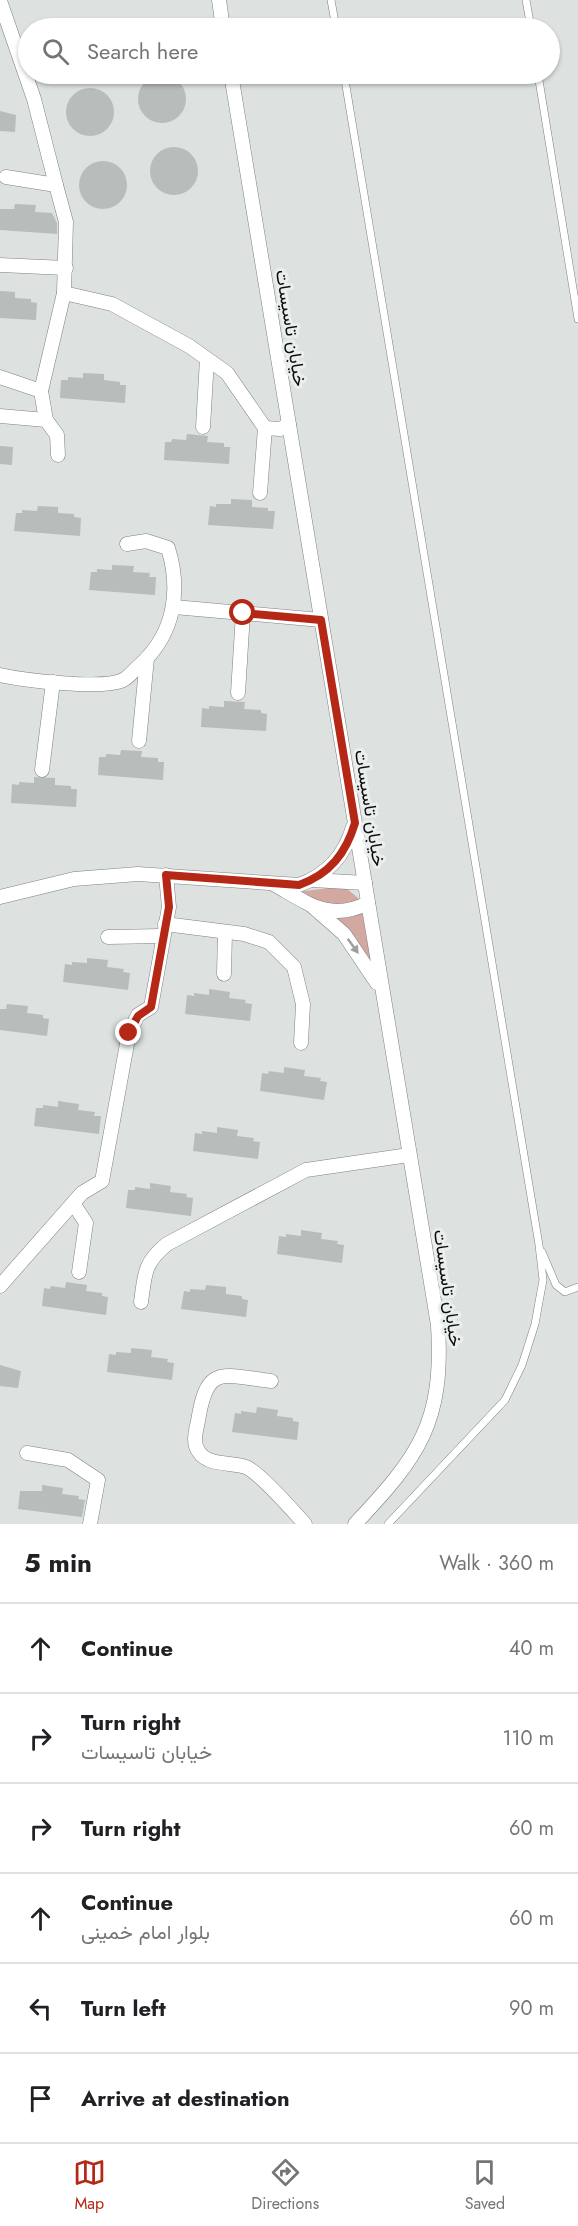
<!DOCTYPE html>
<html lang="en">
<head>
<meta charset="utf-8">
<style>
	:root { --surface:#fff; --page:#f2f2f2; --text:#202124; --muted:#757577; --line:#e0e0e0; --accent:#b52816 }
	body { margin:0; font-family:Jost,Vazirmatn,sans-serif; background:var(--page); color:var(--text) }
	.stop { position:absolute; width:18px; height:18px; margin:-14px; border:4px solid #b52816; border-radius:50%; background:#fff }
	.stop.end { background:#b52816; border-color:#fff; box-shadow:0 2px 6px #0008 }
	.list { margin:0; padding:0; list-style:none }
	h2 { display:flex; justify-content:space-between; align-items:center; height:78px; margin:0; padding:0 24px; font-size:26px }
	h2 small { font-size:20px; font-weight:400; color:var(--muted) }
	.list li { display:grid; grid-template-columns:39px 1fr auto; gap:18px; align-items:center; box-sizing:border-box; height:90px; padding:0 24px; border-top:2px solid var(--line) }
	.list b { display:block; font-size:22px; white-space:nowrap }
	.list p { margin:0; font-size:20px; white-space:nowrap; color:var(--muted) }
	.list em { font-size:20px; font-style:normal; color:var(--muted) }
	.icon { flex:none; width:33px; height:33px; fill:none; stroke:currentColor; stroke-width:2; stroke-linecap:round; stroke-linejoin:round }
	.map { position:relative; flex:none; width:578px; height:1524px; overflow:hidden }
	.search { position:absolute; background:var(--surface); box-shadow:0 2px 4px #0004; left:18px; right:18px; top:18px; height:66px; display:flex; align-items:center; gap:15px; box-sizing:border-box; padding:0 21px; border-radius:33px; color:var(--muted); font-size:22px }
	.sheet { height:618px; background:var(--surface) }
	nav { display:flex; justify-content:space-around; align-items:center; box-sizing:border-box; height:84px; border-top:2px solid var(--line); background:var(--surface); font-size:16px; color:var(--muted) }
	nav a { display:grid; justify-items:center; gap:3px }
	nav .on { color:var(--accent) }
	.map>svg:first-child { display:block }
	.green { fill:#d3a8a0 }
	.building { fill:#b8bcbb }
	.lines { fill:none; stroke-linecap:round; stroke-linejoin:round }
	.service-casing { stroke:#7d817f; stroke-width:8 }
	.minor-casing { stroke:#7d817f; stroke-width:15 }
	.service { stroke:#fff; stroke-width:7 }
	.minor { stroke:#fff; stroke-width:14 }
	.oneway { fill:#9e9f9e }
	.route { stroke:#b52816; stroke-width:8 }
	.labels { text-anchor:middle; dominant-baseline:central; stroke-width:6; stroke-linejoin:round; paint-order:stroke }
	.street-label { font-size:18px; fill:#0c0e0d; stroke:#eaefee }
</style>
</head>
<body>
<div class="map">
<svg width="578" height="1524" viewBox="0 0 578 1524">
	<rect width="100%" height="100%" fill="#dde2e1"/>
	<g class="green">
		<path d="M336,887L346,888L358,898L356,903L337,907L290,893Z"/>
		<path d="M362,912L372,966L355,937L331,916L346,918Z"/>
	</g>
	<g class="building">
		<circle cx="162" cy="99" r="24"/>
		<circle cx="90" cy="112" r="24"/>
		<path d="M0,111L16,115L15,132L0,131Z"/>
		<circle cx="174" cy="171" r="24"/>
		<circle cx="103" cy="185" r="24"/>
		<path d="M15,204L36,205L35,212L52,213L57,223V234L0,230V209H14Z"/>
		<path d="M0,291L15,292V298L31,299V302L37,303L36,320L0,318Z"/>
		<path d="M83,373L104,374V380L120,382V385H126L125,403L60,398L61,380H68V377L83,378Z"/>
		<path d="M187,434L208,436L207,442L224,443V447H230L229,464L164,460L165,442H171L172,439L186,440Z"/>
		<path d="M0,446L13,447L12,465L0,464Z"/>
		<path d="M231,499L252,500V507L268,508V511H275L273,529L208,525L210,506L216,507V504H231Z"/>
		<path d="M38,506L58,507V513L74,514V517L81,518L80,536L14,531L16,513H22V510L37,511Z"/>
		<path d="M112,565L134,566L133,572L150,573L149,577H156L155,595L89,590L91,572H97V569L112,570Z"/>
		<path d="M224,701L245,702L244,709L261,710V713L267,714L266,731L201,727L202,708L209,709V706L224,707Z"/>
		<path d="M121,750L142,751L141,757L158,758V762H164L163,780L98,775L99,757H106V754L120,755Z"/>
		<path d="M34,777L55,778V785L71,786V789H77L76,807L11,803L12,784L19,785V782L34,783Z"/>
		<path d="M87,958L108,960L107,967L124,969L123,972L130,973L128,990L63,982L65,964L72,965V962L87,963Z"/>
		<path d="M209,989L230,992L229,998L246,1000L245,1003L252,1004L250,1021L185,1014L187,995L194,996V993L209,995Z"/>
		<path d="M7,1004L28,1006L27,1013L43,1015V1018L49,1019L47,1036L0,1030V1009H6Z"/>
		<path d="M284,1067L305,1070L304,1076L321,1078L320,1081L327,1082L324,1100L260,1091L262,1073L268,1074L269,1071L284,1073Z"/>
		<path d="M58,1101L79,1104L78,1110L95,1112L94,1116H101L99,1134L34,1126L36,1108H43V1105L58,1107Z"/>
		<path d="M217,1127L238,1130L237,1136L254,1138L253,1141L260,1142L258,1159L193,1151L195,1133L202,1134V1131L217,1133Z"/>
		<path d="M150,1183L171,1186L170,1192L187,1194L186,1197L193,1198L191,1216L126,1208L128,1190H135V1187L150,1189Z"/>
		<path d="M301,1230L322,1233L321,1239L338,1241L337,1244L344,1245L342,1263L277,1254L279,1236L286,1237V1234L301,1236Z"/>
		<path d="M66,1282L87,1285L86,1291L102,1293V1296L108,1297L106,1315L42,1306L44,1288L50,1289L51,1286L65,1288Z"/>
		<path d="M206,1285L226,1287V1294L242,1296V1299L248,1300L246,1317L181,1309L184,1291L190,1292V1289L205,1290Z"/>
		<path d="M131,1348L152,1350L151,1357L168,1359L167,1362L174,1363L172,1380L107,1372L109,1354L116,1355V1352L131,1353Z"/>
		<path d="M0,1365L21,1371L18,1388L0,1386Z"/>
		<path d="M257,1407L278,1410L277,1416L293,1418V1421L299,1422L297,1440L232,1432L235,1413L241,1414V1411L256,1413Z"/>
		<path d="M42,1485L63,1488L62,1494L79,1496L78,1499L85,1500L82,1517L18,1509L20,1491H42Z"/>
	</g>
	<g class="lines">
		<defs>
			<g id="service">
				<path d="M331,0L336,28"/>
				<path d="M526,0L531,28"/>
				<path d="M344,74L539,1245L543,1280L535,1324L522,1365L505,1400L388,1524"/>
				<path d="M538,74L578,319"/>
				<path d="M542,1252L556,1285L565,1292L578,1287"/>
			</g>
			<g id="minor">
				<path d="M219,0L223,28"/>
				<path d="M0,1L34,99L56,185"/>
				<path d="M231,74L438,1325C444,1423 419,1456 355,1524"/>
				<path d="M6,177L56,185L66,222L64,293L112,304L189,346L227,373L265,428L280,429L289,425"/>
				<path d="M0,265L66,268"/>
				<path d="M0,377L41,391"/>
				<path d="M0,416L46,420"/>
				<path d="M203,427L207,359"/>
				<path d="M58,455L57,435L46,420L41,391L64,293"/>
				<path d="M260,493L265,428"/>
				<path d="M174,607L321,620"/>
				<path d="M0,675C23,680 103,690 123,680C129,677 135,669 140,665C175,633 181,590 168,548L146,541L127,544"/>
				<path d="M238,693L243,613"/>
				<path d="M139,741L147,658"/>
				<path d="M42,770L53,682"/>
				<path d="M313,880L365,883"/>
				<path d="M275,885C309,904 330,922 368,903"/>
				<path d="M0,897L74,879L138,874L299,885C327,875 345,855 353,827"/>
				<path d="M311,905L344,934L377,983"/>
				<path d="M165,924L244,934L269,942L294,967L303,1004L301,1043"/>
				<path d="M108,937L162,936"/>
				<path d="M224,974L225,932"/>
				<path d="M73,1203L86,1223L79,1272"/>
				<path d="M0,1286L82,1193L102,1181L129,1033L138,1015L151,1007L169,907L166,875"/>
				<path d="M141,1302C145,1273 144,1263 167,1244L306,1170L409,1155"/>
				<path d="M271,1381C221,1375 207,1364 198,1421C196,1431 192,1443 199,1452C208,1466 232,1462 246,1467C260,1473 293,1511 305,1524"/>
				<path d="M27,1453L68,1460L98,1480L90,1524"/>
			</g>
		</defs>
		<use href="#service" class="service-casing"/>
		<use href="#minor" class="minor-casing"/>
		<use href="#service" class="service"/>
		<use href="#minor" class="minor"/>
	</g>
	<defs><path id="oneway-solid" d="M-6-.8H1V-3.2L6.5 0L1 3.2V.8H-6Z" transform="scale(1.5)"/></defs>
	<use class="oneway" href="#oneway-solid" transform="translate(353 946) rotate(54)"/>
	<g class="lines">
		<path class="route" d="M129,1033L138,1016L151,1007L169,907L166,875L299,885C330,874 346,853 355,823L321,620L243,613"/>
	</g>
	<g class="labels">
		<g class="street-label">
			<text transform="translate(291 328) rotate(81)">خیابان تاسیسات</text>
			<text transform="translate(370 808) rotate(81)">خیابان تاسیسات</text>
			<text transform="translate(448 1288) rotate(82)">خیابان تاسیسات</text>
		</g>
	</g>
</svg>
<div class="stop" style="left:243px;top:613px"></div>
<div class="stop end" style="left:129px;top:1033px"></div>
<div class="search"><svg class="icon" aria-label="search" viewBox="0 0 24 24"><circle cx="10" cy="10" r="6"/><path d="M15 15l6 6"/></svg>Search here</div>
</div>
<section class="sheet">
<h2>5 min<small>Walk · 360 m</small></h2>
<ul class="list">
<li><svg class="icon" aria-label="ahead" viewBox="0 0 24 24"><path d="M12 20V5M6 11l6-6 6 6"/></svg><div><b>Continue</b></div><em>40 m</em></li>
<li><svg class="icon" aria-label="right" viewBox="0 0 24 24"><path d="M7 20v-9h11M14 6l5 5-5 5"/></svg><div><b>Turn right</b><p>خیابان تاسیسات</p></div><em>110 m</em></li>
<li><svg class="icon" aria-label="right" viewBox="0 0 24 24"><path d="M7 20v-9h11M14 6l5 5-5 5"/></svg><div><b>Turn right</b></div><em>60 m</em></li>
<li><svg class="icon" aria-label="ahead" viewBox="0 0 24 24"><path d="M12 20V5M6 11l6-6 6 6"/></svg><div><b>Continue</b><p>بلوار امام خمینی</p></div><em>60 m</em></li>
<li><svg class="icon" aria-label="left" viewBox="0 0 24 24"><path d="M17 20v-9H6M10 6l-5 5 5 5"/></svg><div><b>Turn left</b></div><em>90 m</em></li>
<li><svg class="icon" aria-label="arrive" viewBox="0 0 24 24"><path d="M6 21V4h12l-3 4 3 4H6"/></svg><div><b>Arrive at destination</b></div></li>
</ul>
</section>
<nav>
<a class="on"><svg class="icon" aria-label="map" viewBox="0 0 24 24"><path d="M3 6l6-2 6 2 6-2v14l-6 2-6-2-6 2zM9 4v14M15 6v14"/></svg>Map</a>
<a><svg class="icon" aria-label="directions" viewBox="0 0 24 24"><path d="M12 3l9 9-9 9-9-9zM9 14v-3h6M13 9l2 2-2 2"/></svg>Directions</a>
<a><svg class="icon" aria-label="saved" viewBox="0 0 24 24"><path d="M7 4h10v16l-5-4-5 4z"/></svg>Saved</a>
</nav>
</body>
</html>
